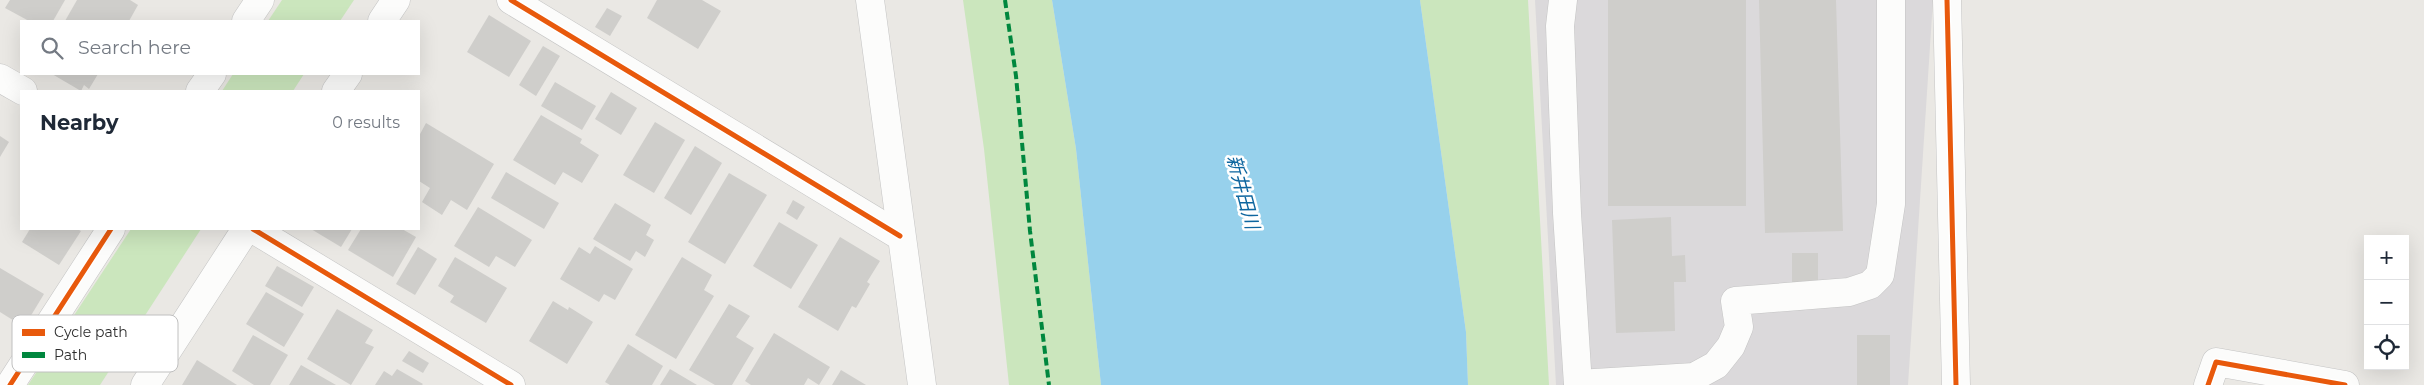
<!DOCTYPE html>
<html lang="en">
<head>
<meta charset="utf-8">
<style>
	:root { --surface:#fff; --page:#f6f6f7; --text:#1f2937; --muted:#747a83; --line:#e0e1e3 }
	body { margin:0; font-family:Montserrat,"Noto Sans JP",sans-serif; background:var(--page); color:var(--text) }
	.controls { position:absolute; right:15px; bottom:15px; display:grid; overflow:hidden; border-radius:0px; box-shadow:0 5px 20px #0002 }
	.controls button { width:45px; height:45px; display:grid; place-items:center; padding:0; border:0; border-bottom:1px solid var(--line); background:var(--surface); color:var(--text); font:25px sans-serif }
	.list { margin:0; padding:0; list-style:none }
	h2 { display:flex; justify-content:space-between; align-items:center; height:65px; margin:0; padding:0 20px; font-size:21px }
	h2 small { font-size:16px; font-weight:400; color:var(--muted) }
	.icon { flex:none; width:28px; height:28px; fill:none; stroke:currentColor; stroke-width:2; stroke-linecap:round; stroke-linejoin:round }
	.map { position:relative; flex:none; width:2424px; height:385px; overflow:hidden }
	.search { position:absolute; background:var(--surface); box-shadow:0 5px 20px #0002; left:20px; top:20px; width:400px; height:55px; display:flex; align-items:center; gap:12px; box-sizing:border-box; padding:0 18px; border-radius:0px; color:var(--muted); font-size:19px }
	.panel { position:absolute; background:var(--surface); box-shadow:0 5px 20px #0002; left:20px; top:90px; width:400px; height:140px; border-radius:0px }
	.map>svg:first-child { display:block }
	.industrial { fill:#dbd9db }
	.green { fill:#cbe6bd }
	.water { fill:#97d1ec }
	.building { fill:#cfcecb }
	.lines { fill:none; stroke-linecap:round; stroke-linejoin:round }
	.minor-casing { stroke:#c4c4c4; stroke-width:29 }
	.minor { stroke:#fcfcfb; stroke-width:28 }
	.quiet { stroke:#00873e; stroke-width:4; stroke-dasharray:8 4; stroke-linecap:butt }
	.cycleway-casing { stroke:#fff; stroke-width:8 }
	.cycleway { stroke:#e8590c; stroke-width:5 }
	.labels { text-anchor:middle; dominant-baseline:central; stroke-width:5; stroke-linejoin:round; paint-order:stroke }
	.water-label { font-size:19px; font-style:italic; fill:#0e669f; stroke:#fff }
	.key { fill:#fff; stroke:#c0c0c0; stroke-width:1 }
	.key-label { font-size:14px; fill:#2d2d2d }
</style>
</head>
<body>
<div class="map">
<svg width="2424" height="385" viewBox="0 0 2424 385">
	<rect width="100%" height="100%" fill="#eae8e4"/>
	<path class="industrial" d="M1535,0H1933L1908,385H1556Z"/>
	<g class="green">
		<path d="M282,0H354L340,21H268Z"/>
		<path d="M963,0H1052L1076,149L1101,385H1009L984,149Z"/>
		<path d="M1420,0H1528L1549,385H1468L1466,332Z"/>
		<path d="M233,74H304L293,91H222Z"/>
		<path d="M131,229H201L100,385H28Z"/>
	</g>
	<path class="water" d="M1052,0H1420L1466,332L1468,385H1101L1076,149Z"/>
	<g class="building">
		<path d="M10,0H65L53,21H29L5,8Z"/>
		<path d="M77,0H130L138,5L129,21H65Z"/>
		<path d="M657,0H702L721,11L698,49L647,18Z"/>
		<rect x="1608" y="0" width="138" height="206"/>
		<path d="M1759,0H1836L1843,231L1765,233Z"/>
		<path d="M607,8L622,16L610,36L595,27Z"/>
		<path d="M489,15L531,41L509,77L467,52Z"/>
		<path d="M543,46L560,56L536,96L519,85Z"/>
		<path d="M52,74H98L89,89L84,85L81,91Z"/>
		<path d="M555,82L596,106L582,130L541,106Z"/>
		<path d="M611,92L637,108L621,135L595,119Z"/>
		<path d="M541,115L582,139L580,143L599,155L582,183L563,172L555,185L513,160Z"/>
		<path d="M655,122L685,140L654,193L623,175Z"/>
		<path d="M426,123L494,164L467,210L451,200L442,215L422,202L430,188L419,181V136Z"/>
		<path d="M0,136L9,142L0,157Z"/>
		<path d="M695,146L722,163L691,215L664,198Z"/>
		<path d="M506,172L559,203L544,229L491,198Z"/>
		<path d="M729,173L767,195L725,264L688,242Z"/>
		<path d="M793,200L805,207L797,220L786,213Z"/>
		<path d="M615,203L651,225L646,235L654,240L645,257L636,251L630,261L593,239Z"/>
		<path d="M478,207L532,240L515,267L496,256L489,267L454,246Z"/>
		<path d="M1671,217L1672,256L1685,255L1686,282H1674L1675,331L1616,333L1612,220Z"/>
		<path d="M779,222L818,245L791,289L753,266Z"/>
		<path d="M30,229H77L81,231L59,265L22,242Z"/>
		<path d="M311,229H352L341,247Z"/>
		<path d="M361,229H402L416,237L393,277L348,250Z"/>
		<path d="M840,237L880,261L867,282L870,284L856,308L852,306L838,331L798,307Z"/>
		<path d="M595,246L633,269L615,300L604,294L599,302L560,279L579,247L590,254Z"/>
		<path d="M418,247L437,259L415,295L396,284Z"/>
		<path d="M1792,253H1818V283L1792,284Z"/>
		<path d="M455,257L507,288L486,323L450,302L454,296L438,286Z"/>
		<path d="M682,257L712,275L704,290L714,296L676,359L635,335Z"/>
		<path d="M277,266L314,287L302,307L265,286Z"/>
		<path d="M0,268L44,294L24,327L0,312Z"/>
		<path d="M266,292L304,314L284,347L246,324Z"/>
		<path d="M553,301L568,310L569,307L593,322L567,364L529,341Z"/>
		<path d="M729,304L750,316L736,337L754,348L732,385H715L689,370Z"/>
		<path d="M337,309L373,330L365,343L374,347L351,385L307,359Z"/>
		<path d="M774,333L830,367L819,385L808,378L804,385H751L745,381Z"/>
		<path d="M253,335L288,355L270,385H254L232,371Z"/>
		<rect x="1857" y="335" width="33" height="50"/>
		<path d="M628,344L663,366L652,385H610L605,382Z"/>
		<path d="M409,351L429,363L423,373L402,361Z"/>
		<path d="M197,360L237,385H182Z"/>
		<path d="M301,365L336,385H289Z"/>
		<path d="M397,369L423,384L422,385H375L384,371L392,376Z"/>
		<path d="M670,369L697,385H660Z"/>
		<path d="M841,370L866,385H832Z"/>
	</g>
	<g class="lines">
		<defs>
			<g id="minor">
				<path d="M511,0L900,236"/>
				<path d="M870,0L922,385"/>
				<path d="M1563,0L1560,26L1567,213L1578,385"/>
				<path d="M1947,0L1956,385"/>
				<path d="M246,21L260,0"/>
				<path d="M382,21L396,0"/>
				<path d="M0,78L23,91"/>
				<path d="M200,91L212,74"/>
				<path d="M336,91L348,74"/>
				<path d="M253,229L511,385"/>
				<path d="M1578,384L1694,377L1716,365L1731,346L1739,327L1735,301L1849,292L1870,285L1880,275L1891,204V0"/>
				<path d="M10,385L111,229"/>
				<path d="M145,385L246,229"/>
				<path d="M2208,385L2216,362L2345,385"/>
			</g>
		</defs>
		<use href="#minor" class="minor-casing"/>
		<use href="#minor" class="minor"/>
		<path class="quiet" d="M1005,0L1016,76L1030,231L1049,385"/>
		<defs>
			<g id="cycleway">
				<path d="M511,0L900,236"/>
				<path d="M1947,0L1956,385"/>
				<path d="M253,229L511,385"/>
				<path d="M10,385L111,229"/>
				<path d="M2208,385L2216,362L2345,385"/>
			</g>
		</defs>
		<use href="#cycleway" class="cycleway-casing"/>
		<use href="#cycleway" class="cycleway"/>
	</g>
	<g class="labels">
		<g class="water-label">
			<text transform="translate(1243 192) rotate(75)">新井田川</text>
		</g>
	</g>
	<rect x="12" y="315" width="166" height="57" rx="8" class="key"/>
	<rect x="22" y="329" width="23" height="7" fill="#e8590c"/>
	<rect x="22" y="352" width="23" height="6" fill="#00873e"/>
	<g class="key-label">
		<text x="54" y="337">Cycle path</text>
		<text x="54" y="360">Path</text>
	</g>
</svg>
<div class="controls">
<button>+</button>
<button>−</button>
<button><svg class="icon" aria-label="locate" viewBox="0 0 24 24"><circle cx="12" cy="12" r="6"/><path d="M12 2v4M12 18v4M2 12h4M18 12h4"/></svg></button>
</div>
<div class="search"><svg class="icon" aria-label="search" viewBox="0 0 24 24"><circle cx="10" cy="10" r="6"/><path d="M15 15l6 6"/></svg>Search here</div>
<section class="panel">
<h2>Nearby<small>0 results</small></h2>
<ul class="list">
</ul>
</section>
</div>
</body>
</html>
